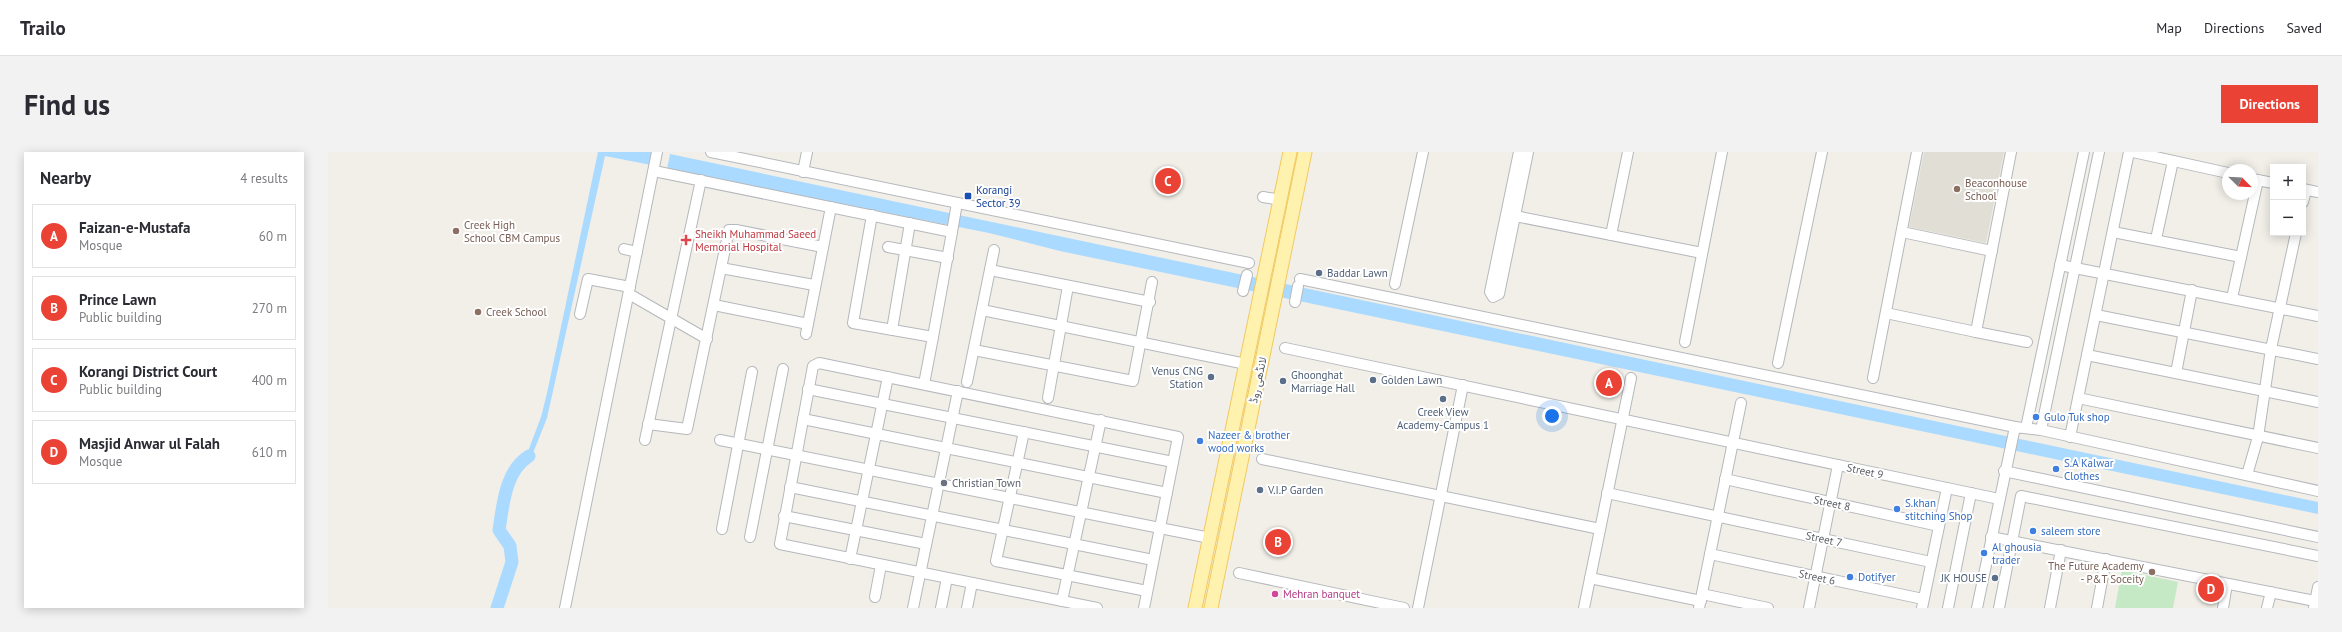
<!DOCTYPE html>
<html lang="en">
<head>
<meta charset="utf-8">
<style>
	:root { --surface:#fff; --page:#f2f2f3; --text:#2b2b33; --muted:#7c7c81; --line:#e1e1e2; --accent:#ea4335 }
	body { margin:0; font-family:"PT Sans",Vazirmatn,sans-serif; background:var(--page); color:var(--text) }
	.controls { position:absolute; right:12px; top:12px; display:grid; overflow:hidden; border-radius:0px; box-shadow:0 2px 10px #0003 }
	.controls button { width:36px; height:36px; display:grid; place-items:center; padding:0; border:0; border-bottom:1px solid var(--line); background:var(--surface); color:var(--text); font:20px sans-serif }
	.compass { position:absolute; left:1894px; top:12px; width:36px; height:36px; border-radius:50%; background:var(--surface); box-shadow:0 2px 10px #0003; rotate:114deg }
	.you { position:absolute; left:1224px; top:264px; width:14px; height:14px; margin:-10px; border:3px solid #fff; border-radius:50%; background:#1a73e8; box-shadow:0 0 0 6px #1a73e833 }
	.badge { display:grid; place-items:center; width:26px; height:26px; border-radius:50%; background:var(--accent); color:#fff; font-size:13px; font-weight:700 }
	.pin { position:absolute; translate:-50% -50%; border:2px solid #fff; box-shadow:0 1px 4px #0006 }
	.list { margin:0; padding:0; list-style:none }
	h2 { display:flex; justify-content:space-between; align-items:center; height:52px; margin:0; padding:0 16px; font-size:17px }
	h2 small { font-size:13px; font-weight:400; color:var(--muted) }
	.list li { display:grid; grid-template-columns:26px 1fr auto; gap:12px; align-items:center; box-sizing:border-box; height:64px; margin:0 8px 8px; padding:0 8px; border:1px solid var(--line); border-radius:0px }
	.list b { display:block; font-size:15px; white-space:nowrap }
	.list p { margin:0; font-size:13px; white-space:nowrap; color:var(--muted) }
	.list em { font-size:13px; font-style:normal; color:var(--muted) }
	.map { position:relative; flex:none; width:1990px; height:456px; overflow:hidden; border-radius:0px }
	header { display:flex; align-items:center; gap:24px; box-sizing:border-box; height:56px; padding:0 20px; background:var(--surface); border-bottom:1px solid var(--line) }
	header strong { font-size:19px }
	nav { display:flex; gap:22px; margin-inline-start:auto; font-size:14px }
	.intro { display:flex; align-items:center; justify-content:space-between; box-sizing:border-box; height:96px; padding:0 24px }
	h1 { margin:0; font-size:28px }
	.button { padding:10px 18px; border-radius:0px; background:var(--accent); color:#fff; font-size:14px; font-weight:700 }
	main { display:flex; gap:24px; padding:0 24px }
	aside { flex:1; background:var(--surface); border-radius:0px; box-shadow:0 2px 10px #0003 }
	.map>svg:first-child { display:block }
	.education { fill:#e1ded6 }
	.green { fill:#c5e8c5 }
	.water { fill:#aadaff }
	.lines { fill:none; stroke-linecap:round; stroke-linejoin:round }
	.river { stroke:#aadaff; stroke-width:13 }
	.minor-casing { stroke:#b5b8bc; stroke-width:12 }
	.major-casing { stroke:#f2c960; stroke-width:15 }
	.minor { stroke:#fff; stroke-width:10 }
	.major { stroke:#fff2af; stroke-width:13 }
	.education-dot { fill:#8d6e63; stroke:#fff; stroke-width:1.5 }
	.transit-dot { fill:#1a4fb4; stroke:#fff; stroke-width:1.5 }
	.health-dot { fill:#e0444e; stroke:#fff; stroke-width:1.5 }
	.service-dot { fill:#5c6f8a; stroke:#fff; stroke-width:1.5 }
	.shop-dot { fill:#3f7fe0; stroke:#fff; stroke-width:1.5 }
	.worship-dot { fill:#6b7280; stroke:#fff; stroke-width:1.5 }
	.hotel-dot { fill:#d1479c; stroke:#fff; stroke-width:1.5 }
	.labels { text-anchor:middle; dominant-baseline:central; stroke-width:4; stroke-linejoin:round; paint-order:stroke }
	.education-label { font-size:11px; fill:#785e54; stroke:#fff; text-anchor:start }
	.transit-label { font-size:11px; fill:#164399; stroke:#fff; text-anchor:start }
	.health-label { font-size:11px; fill:#be3a42; stroke:#fff; text-anchor:start }
	.service-label { font-size:11px; fill:#4e5e75; stroke:#fff; text-anchor:start }
	.street-label { font-size:11px; fill:#5f6368; stroke:#fff }
	.shop-label { font-size:11px; fill:#366cbe; stroke:#fff; text-anchor:start }
	.worship-label { font-size:11px; fill:#5b616d; stroke:#fff; text-anchor:start }
	.hotel-label { font-size:11px; fill:#b23c85; stroke:#fff; text-anchor:start }
</style>
</head>
<body>
<header>
<strong>Trailo</strong>
<nav><a>Map</a><a>Directions</a><a>Saved</a></nav>
</header>
<div class="intro"><h1>Find us</h1><a class="button">Directions</a></div>
<main>
<aside>
<h2>Nearby<small>4 results</small></h2>
<ul class="list">
<li><span class="badge">A</span><div><b>Faizan-e-Mustafa</b><p>Mosque</p></div><em>60 m</em></li>
<li><span class="badge">B</span><div><b>Prince Lawn</b><p>Public building</p></div><em>270 m</em></li>
<li><span class="badge">C</span><div><b>Korangi District Court</b><p>Public building</p></div><em>400 m</em></li>
<li><span class="badge">D</span><div><b>Masjid Anwar ul Falah</b><p>Mosque</p></div><em>610 m</em></li>
</ul>
</aside>
<div class="map">
<svg width="1990" height="456" viewBox="0 0 1990 456">
	<rect width="100%" height="100%" fill="#f1efe8"/>
	<path class="education" d="M1596,0H1676L1658,91L1581,75Z"/>
	<path class="green" d="M1794,418L1850,430L1845,456H1787Z"/>
	<g class="water">
		<path d="M270,0H326L323,13L277,4L219,266L203,306L199,302L213,265L219,241Z"/>
		<path d="M342,2L1990,350V362L971,149L732,99L661,81L339,17Z"/>
	</g>
	<g class="lines">
		<path class="river" d="M169,456L184,410L182,394L171,378C175,353 177,319 201,304"/>
		<defs>
			<g id="minor">
				<path d="M383,0L921,111"/>
				<path d="M1191,0L1162,140L1165,145L1171,142L1200,0"/>
				<path d="M1805,0L1900,21"/>
				<path d="M326,19L624,80L605,185"/>
				<path d="M475,20L479,0"/>
				<path d="M1924,27L1945,31"/>
				<path d="M1975,37L1990,40"/>
				<path d="M935,45L953,48"/>
				<path d="M1975,50L1978,38"/>
				<path d="M544,63L525,171L605,185L596,232"/>
				<path d="M1182,63L1374,101"/>
				<path d="M624,80L629,51"/>
				<path d="M1574,80L1664,99"/>
				<path d="M1785,80L1913,105"/>
				<path d="M1283,83L1300,0"/>
				<path d="M1828,87L1845,9"/>
				<path d="M560,95L620,106"/>
				<path d="M296,97L309,100"/>
				<path d="M1732,113L1990,164"/>
				<path d="M393,116L486,133"/>
				<path d="M662,118L822,150"/>
				<path d="M972,127L1687,275"/>
				<path d="M1067,132L1095,0"/>
				<path d="M915,139L919,123"/>
				<path d="M301,142L379,187"/>
				<path d="M1904,146L1930,28"/>
				<path d="M967,150L970,134"/>
				<path d="M386,153L480,172"/>
				<path d="M654,158L918,212"/>
				<path d="M1558,161L1648,180L1683,0"/>
				<path d="M252,162L260,127L302,135"/>
				<path d="M1768,163L1990,207"/>
				<path d="M564,178L582,71"/>
				<path d="M1648,180L1699,190"/>
				<path d="M478,182L503,55"/>
				<path d="M1357,190L1394,0"/>
				<path d="M957,196L1671,347"/>
				<path d="M646,198L805,229L824,130"/>
				<path d="M1759,203L1990,250"/>
				<path d="M1450,211L1494,0"/>
				<path d="M1848,221L1864,138"/>
				<path d="M1545,226L1589,0"/>
				<path d="M639,230L666,98"/>
				<path d="M480,237L845,310"/>
				<path d="M720,246L740,134"/>
				<path d="M1750,246L1990,296"/>
				<path d="M475,267L839,341"/>
				<path d="M320,272L359,277L401,78H408L495,95"/>
				<path d="M1698,276L1756,0"/>
				<path d="M1713,278L1771,0"/>
				<path d="M696,280L668,409L819,439"/>
				<path d="M1742,285L1801,0"/>
				<path d="M317,288L373,28"/>
				<path d="M392,288L882,386"/>
				<path d="M934,307L1272,377"/>
				<path d="M1676,319L1990,385"/>
				<path d="M1919,323L1930,285L1943,197L1968,81"/>
				<path d="M1397,327L1611,374"/>
				<path d="M462,335L825,408"/>
				<path d="M1279,341L1603,410"/>
				<path d="M456,364L598,392"/>
				<path d="M394,377L424,220"/>
				<path d="M422,385L455,217"/>
				<path d="M1663,385L1987,449"/>
				<path d="M1382,402L1595,447"/>
				<path d="M522,407L560,225"/>
				<path d="M911,421L1076,456"/>
				<path d="M1262,426L1373,449"/>
				<path d="M1374,442L1440,456"/>
				<path d="M547,445L553,413"/>
				<path d="M734,449L773,268"/>
				<path d="M237,456L329,0"/>
				<path d="M585,456L630,239"/>
				<path d="M613,456L619,426"/>
				<path d="M639,456L644,431"/>
				<path d="M769,456L452,392L485,214L491,211L850,285L816,456"/>
				<path d="M1090,456L1135,233"/>
				<path d="M1256,456L1303,226"/>
				<path d="M1371,456L1413,251"/>
				<path d="M1481,456L1510,313"/>
				<path d="M1594,456L1619,336"/>
				<path d="M1620,456L1643,341"/>
				<path d="M1649,456L1687,275L1713,278L1990,339"/>
				<path d="M1671,456L1693,344L1990,404"/>
				<path d="M1722,456L1733,398"/>
				<path d="M1769,456L1778,407"/>
				<path d="M1895,456L1899,432"/>
				<path d="M1939,456L1943,440"/>
				<path d="M1986,456L1990,435"/>
			</g>
			<g id="major">
				<path d="M867,456L962,0"/>
				<path d="M883,456L977,0"/>
			</g>
		</defs>
		<use href="#minor" class="minor-casing"/>
		<use href="#major" class="major-casing"/>
		<use href="#minor" class="minor"/>
		<use href="#major" class="major"/>
	</g>
	<g class="education-dot">
		<circle cx="1629" cy="37" r="4"/>
		<circle cx="128" cy="79" r="4"/>
		<circle cx="150" cy="160" r="4"/>
		<circle cx="1824" cy="420" r="4"/>
	</g>
	<rect class="transit-dot" x="636" y="40" width="8" height="8" rx="2"/>
	<path class="health-dot" d="M356 82h4v4h4v4h-4v4h-4v-4h-4v-4h4z"/>
	<g class="service-dot">
		<circle cx="991" cy="121" r="4"/>
		<circle cx="883" cy="225" r="4"/>
		<circle cx="1045" cy="228" r="4"/>
		<circle cx="955" cy="229" r="4"/>
		<circle cx="1115" cy="247" r="4"/>
		<circle cx="932" cy="338" r="4"/>
		<circle cx="1667" cy="426" r="4"/>
	</g>
	<g class="shop-dot">
		<circle cx="1708" cy="265" r="4"/>
		<circle cx="872" cy="289" r="4"/>
		<circle cx="1728" cy="317" r="4"/>
		<circle cx="1569" cy="357" r="4"/>
		<circle cx="1705" cy="379" r="4"/>
		<circle cx="1656" cy="401" r="4"/>
		<circle cx="1522" cy="425" r="4"/>
	</g>
	<circle class="worship-dot" cx="616" cy="331" r="4"/>
	<circle class="hotel-dot" cx="947" cy="442" r="4"/>
	<g class="labels">
		<g class="education-label">
			<text x="1637" y="31">Beaconhouse<tspan x="1637" dy="13">School</tspan></text>
			<text x="136" y="73">Creek High<tspan x="136" dy="13">School CBM Campus</tspan></text>
			<text x="158" y="160">Creek School</text>
			<text x="1816" y="414" text-anchor="end">The Future Academy<tspan x="1816" dy="13">- P&amp;T Soceity</tspan></text>
		</g>
		<g class="transit-label">
			<text x="648" y="38">Korangi<tspan x="648" dy="13">Sector 39</tspan></text>
		</g>
		<g class="health-label">
			<text x="367" y="82">Sheikh Muhammad Saeed<tspan x="367" dy="13">Memorial Hospital</tspan></text>
		</g>
		<g class="service-label">
			<text x="999" y="121">Baddar Lawn</text>
			<text x="875" y="219" text-anchor="end">Venus CNG<tspan x="875" dy="13">Station</tspan></text>
			<text x="963" y="223">Ghoonghat<tspan x="963" dy="13">Marriage Hall</tspan></text>
			<text x="1053" y="228">Golden Lawn</text>
			<text x="1115" y="260" text-anchor="middle">Creek View<tspan x="1115" dy="13">Academy-Campus 1</tspan></text>
			<text x="940" y="338">V.I.P Garden</text>
			<text x="1659" y="426" text-anchor="end">JK HOUSE</text>
		</g>
		<g class="street-label">
			<text transform="translate(930 228) rotate(-78)">لانڈھی روڈ</text>
			<text transform="translate(1537 319) rotate(12)">Street 9</text>
			<text transform="translate(1504 351) rotate(12)">Street 8</text>
			<text transform="translate(1496 387) rotate(12)">Street 7</text>
			<text transform="translate(1489 425) rotate(12)">Street 6</text>
		</g>
		<g class="shop-label">
			<text x="1716" y="265">Gulo Tuk shop</text>
			<text x="880" y="283">Nazeer &amp; brother<tspan x="880" dy="13">wood works</tspan></text>
			<text x="1736" y="311">S.A Kalwar<tspan x="1736" dy="13">Clothes</tspan></text>
			<text x="1577" y="351">S.khan<tspan x="1577" dy="13">stitching Shop</tspan></text>
			<text x="1713" y="379">saleem store</text>
			<text x="1664" y="395">Al ghousia<tspan x="1664" dy="13">trader</tspan></text>
			<text x="1530" y="425">Dotifyer</text>
		</g>
		<g class="worship-label">
			<text x="624" y="331">Christian Town</text>
		</g>
		<g class="hotel-label">
			<text x="955" y="442">Mehran banquet</text>
		</g>
	</g>
</svg>
<div class="controls">
<button>+</button>
<button>−</button>
</div>
<svg class="compass" viewBox="-18 -18 36 36"><path d="M0-13l5 13h-10z" fill="#e53935"/><path d="M0 13l5-13h-10z" fill="#7c7c81"/></svg>
<div class="you"></div>
<div class="pin badge" style="left:1281px;top:231px">A</div>
<div class="pin badge" style="left:950px;top:390px">B</div>
<div class="pin badge" style="left:840px;top:29px">C</div>
<div class="pin badge" style="left:1883px;top:437px">D</div>
</div>
</main>
</body>
</html>
